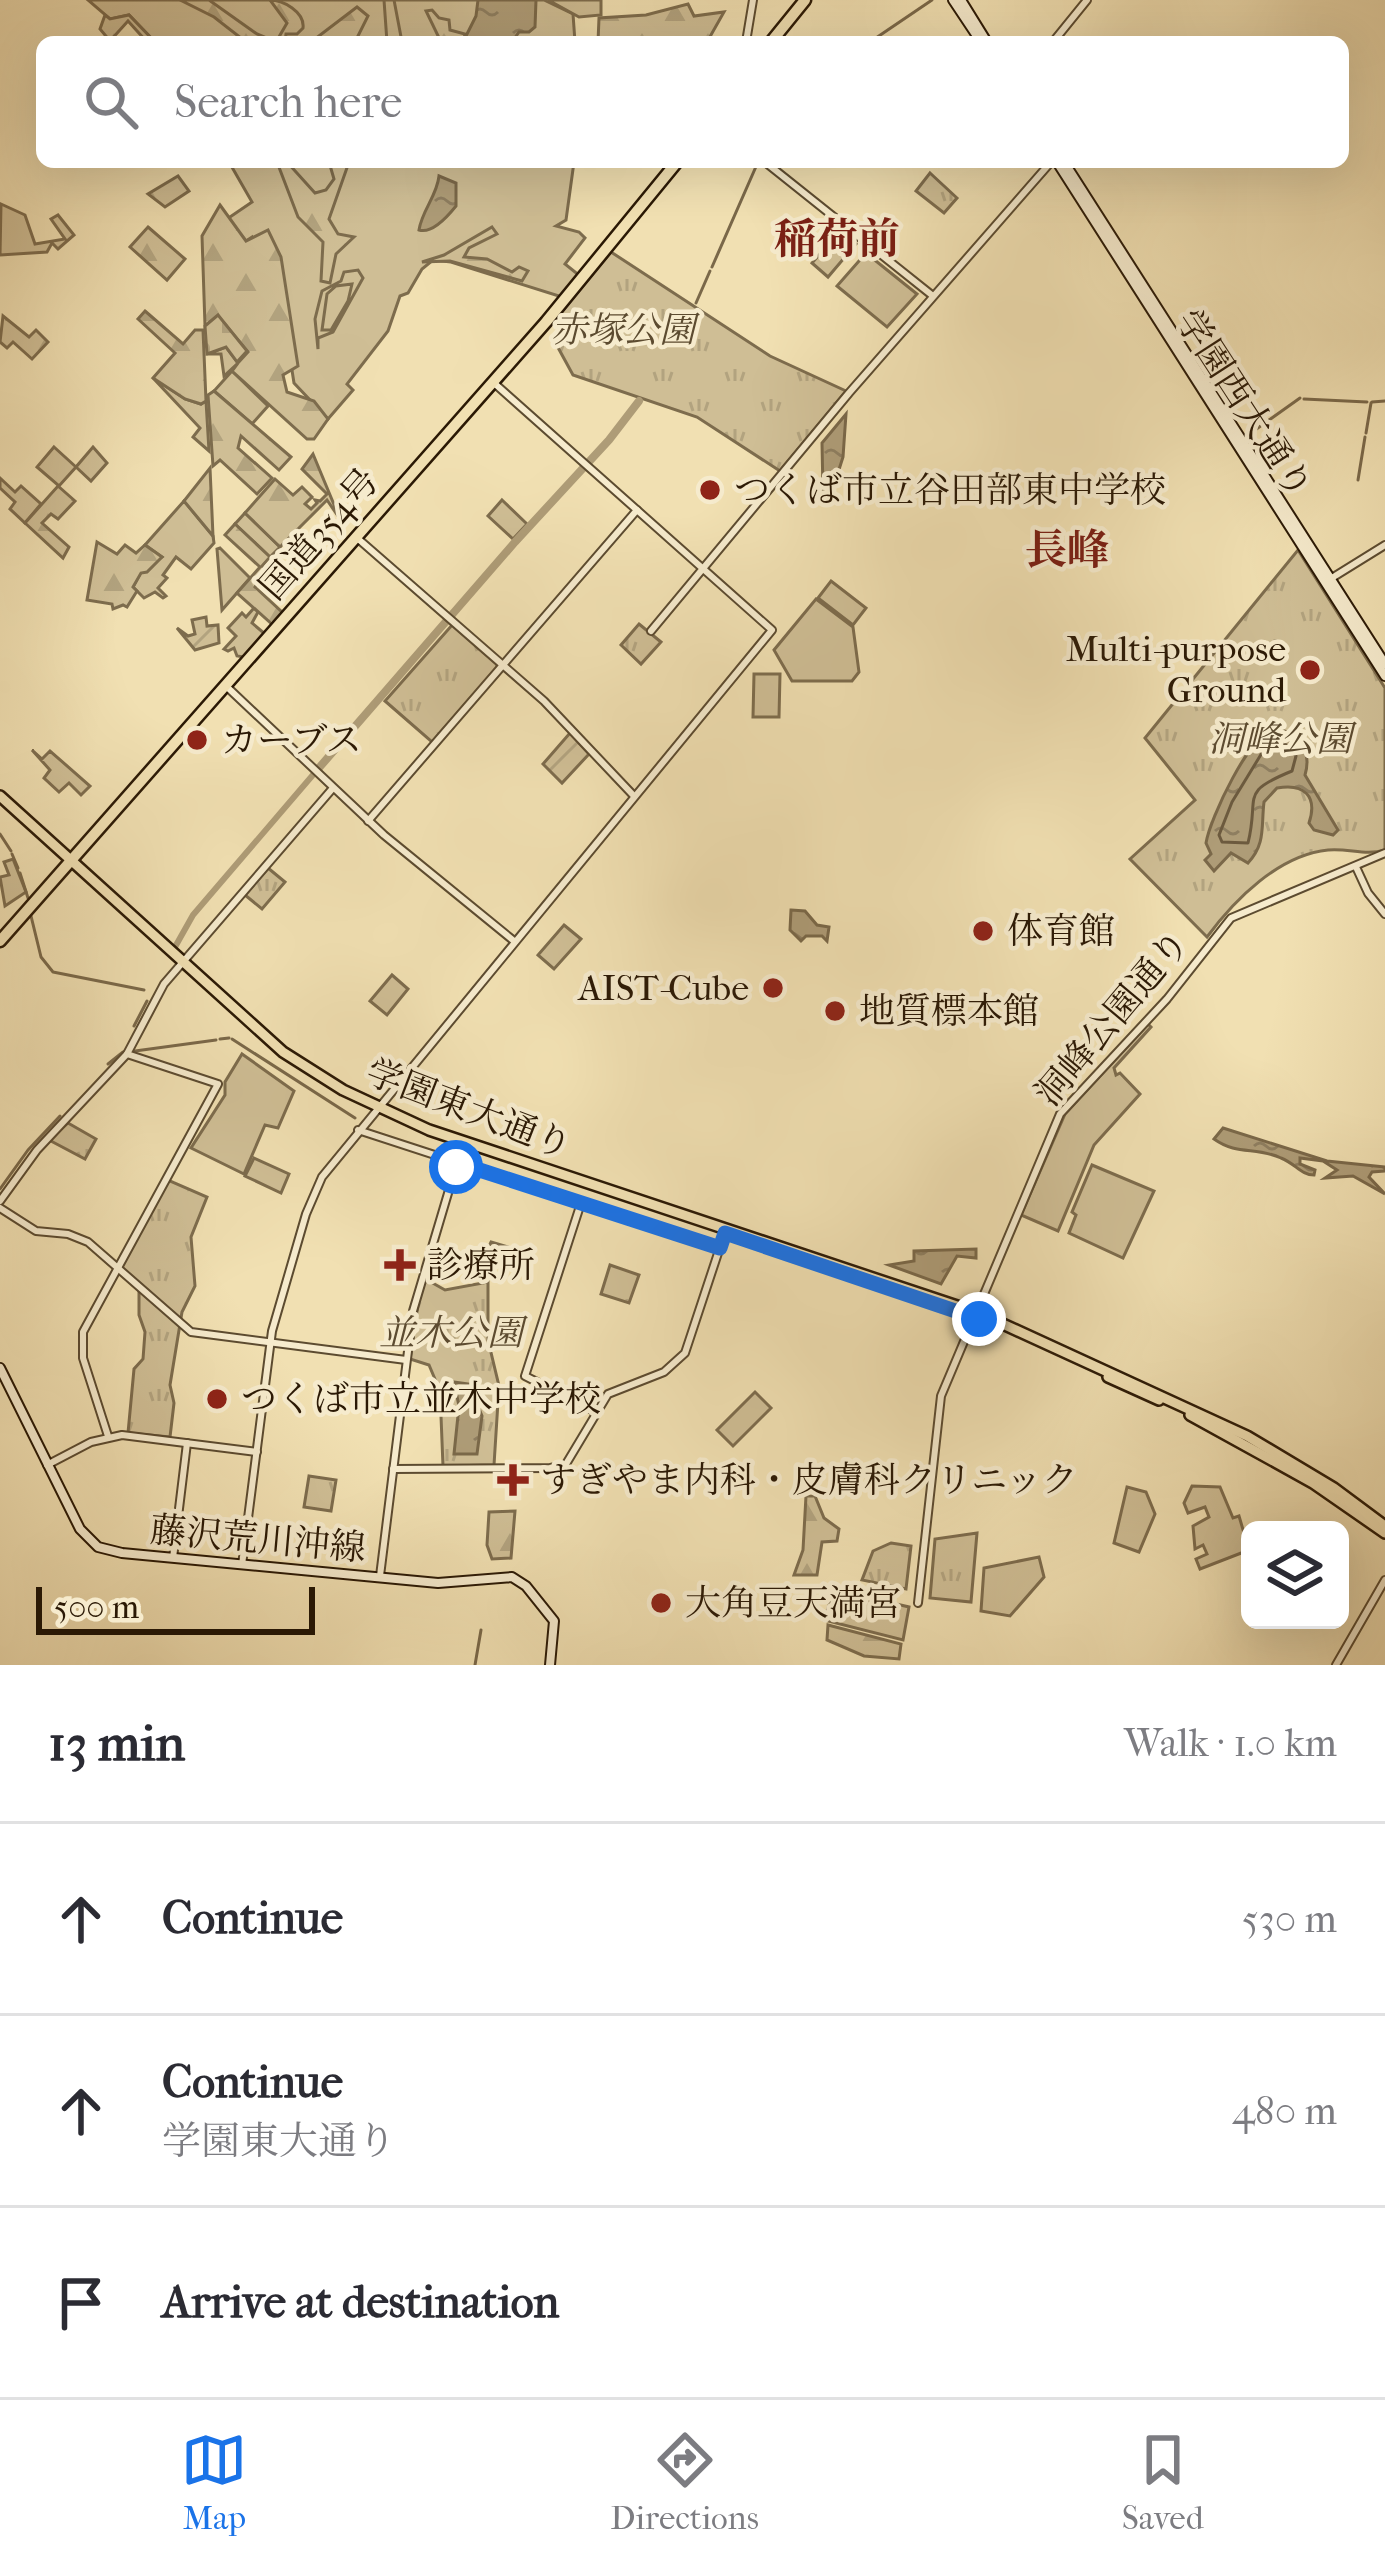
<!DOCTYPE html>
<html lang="en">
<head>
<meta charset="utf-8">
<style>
	:root { --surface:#fff; --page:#f2f2f3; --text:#2b2b33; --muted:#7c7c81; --line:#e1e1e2; --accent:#1a73e8 }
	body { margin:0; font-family:"IM FELL French Canon","Noto Serif JP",serif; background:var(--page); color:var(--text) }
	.controls { position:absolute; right:36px; bottom:36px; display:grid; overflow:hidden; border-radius:18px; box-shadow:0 12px 48px #0002 }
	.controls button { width:108px; height:108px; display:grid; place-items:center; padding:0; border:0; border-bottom:3px solid var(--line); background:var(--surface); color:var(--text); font:60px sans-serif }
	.scale { position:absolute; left:36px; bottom:30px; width:279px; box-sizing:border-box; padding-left:12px; border:6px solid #2b1905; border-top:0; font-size:33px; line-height:42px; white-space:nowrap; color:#2b1905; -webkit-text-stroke:9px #f6ebcd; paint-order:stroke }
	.stop { position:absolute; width:36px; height:36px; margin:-27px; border:9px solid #1a73e8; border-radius:50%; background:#fff }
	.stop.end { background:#1a73e8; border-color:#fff; box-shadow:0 3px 12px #0008 }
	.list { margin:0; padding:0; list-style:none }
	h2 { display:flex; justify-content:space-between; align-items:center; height:156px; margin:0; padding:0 48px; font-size:51px }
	h2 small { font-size:39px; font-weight:400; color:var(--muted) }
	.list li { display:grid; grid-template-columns:78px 1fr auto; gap:36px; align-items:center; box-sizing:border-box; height:192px; padding:0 48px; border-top:3px solid var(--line) }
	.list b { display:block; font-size:45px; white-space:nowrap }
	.list p { margin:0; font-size:39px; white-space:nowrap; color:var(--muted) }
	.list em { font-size:39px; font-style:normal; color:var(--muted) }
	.icon { flex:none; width:66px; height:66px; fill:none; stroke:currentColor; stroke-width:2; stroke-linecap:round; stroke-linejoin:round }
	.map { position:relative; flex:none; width:1385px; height:1665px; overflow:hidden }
	.search { position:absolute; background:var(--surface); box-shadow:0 12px 48px #0002; left:36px; right:36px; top:36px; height:132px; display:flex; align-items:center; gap:30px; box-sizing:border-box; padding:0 42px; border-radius:18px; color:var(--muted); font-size:45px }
	.sheet { height:732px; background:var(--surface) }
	nav { display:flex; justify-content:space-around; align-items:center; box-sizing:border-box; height:168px; border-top:3px solid var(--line); background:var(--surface); font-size:33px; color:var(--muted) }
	nav a { display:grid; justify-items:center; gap:6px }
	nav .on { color:var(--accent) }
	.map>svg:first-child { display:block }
	.grass { fill:#cfbe95; stroke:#7d6c4d; stroke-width:3 }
	.forest { fill:url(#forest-firs); stroke:#7d6c4d; stroke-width:3; fill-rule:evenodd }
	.cemetery { fill:url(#cemetery-stones); stroke:#7d6c4d; stroke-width:3 }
	.park { fill:url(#park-tufts); stroke:#7d6c4d; stroke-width:3 }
	.garden { fill:url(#garden-furrows); stroke:#7d6c4d; stroke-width:3 }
	.water { fill:url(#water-ripples); stroke:#7a6849; stroke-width:3 }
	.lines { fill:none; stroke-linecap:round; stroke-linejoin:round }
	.shore { stroke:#6c5a3e; stroke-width:3 }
	.stream { stroke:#7a6849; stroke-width:3 }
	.canal { stroke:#ae9c77; stroke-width:6 }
	.river { stroke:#ae9c77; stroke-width:8 }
	.tertiary-casing { stroke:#5c4b30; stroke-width:10 }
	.secondary-casing { stroke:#2b1905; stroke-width:12 }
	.primary-casing { stroke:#2b1905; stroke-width:14 }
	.trunk-casing { stroke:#2b1905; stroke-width:15 }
	.tertiary { stroke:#f6ebcd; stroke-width:6 }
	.secondary { stroke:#f6ebcd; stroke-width:8 }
	.primary { stroke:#f1e0b2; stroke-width:9 }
	.trunk { stroke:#f1e0b2; stroke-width:10 }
	.route { stroke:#1a73e8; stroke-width:15 }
	.poi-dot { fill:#8f2418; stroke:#f6ebcd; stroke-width:4.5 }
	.labels { text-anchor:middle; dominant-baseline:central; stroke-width:9; stroke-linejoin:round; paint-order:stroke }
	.park-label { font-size:36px; font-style:italic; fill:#5c4b30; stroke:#f6ebcd }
	.street-label { font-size:36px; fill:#2b1905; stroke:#f6ebcd }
	.poi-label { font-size:36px; fill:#2b1905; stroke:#f6ebcd; text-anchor:start }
	.quarter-label { font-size:42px; font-weight:bold; fill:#7a1f14; stroke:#f6ebcd }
</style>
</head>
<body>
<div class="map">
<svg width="1385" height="1665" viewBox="0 0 1385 1665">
	<defs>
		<pattern id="forest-firs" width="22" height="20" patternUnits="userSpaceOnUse" patternTransform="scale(3)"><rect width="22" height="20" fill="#cfbe95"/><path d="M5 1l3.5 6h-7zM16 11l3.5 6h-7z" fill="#b2a37f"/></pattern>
		<pattern id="cemetery-stones" width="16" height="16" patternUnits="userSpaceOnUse" patternTransform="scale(3)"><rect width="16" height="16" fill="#cfbe95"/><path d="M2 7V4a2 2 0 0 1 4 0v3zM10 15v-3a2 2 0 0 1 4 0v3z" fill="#b2a37f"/></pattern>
		<pattern id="park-tufts" width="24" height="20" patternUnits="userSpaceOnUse" patternTransform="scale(3)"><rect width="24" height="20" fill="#cfbe95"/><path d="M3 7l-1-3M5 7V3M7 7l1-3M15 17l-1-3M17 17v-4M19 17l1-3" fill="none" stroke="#b2a37f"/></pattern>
		<pattern id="garden-furrows" width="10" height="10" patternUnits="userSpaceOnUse" patternTransform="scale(3)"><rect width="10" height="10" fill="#cfbe95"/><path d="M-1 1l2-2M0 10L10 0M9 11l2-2" fill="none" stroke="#b2a37f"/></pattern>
		<pattern id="water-ripples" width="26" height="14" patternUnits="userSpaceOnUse" patternTransform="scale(3)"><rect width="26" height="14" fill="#ae9c77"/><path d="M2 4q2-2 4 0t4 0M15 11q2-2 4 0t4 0" fill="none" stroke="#8e7e60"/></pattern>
	</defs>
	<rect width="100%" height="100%" fill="#f1e0b2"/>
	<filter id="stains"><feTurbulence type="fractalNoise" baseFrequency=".00167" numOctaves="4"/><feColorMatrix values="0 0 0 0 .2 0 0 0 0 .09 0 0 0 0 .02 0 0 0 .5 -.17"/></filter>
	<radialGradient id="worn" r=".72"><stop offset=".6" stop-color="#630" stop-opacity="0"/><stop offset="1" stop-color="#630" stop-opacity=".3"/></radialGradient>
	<g class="grass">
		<path d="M88,0H544L573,14L575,42H155L129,15L110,19Z"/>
		<path d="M229,162H574L566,220L556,226L579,232L585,238L565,264L580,276L562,297L451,262L433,260L422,269L408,293L400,296L388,331L347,384L353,390L328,419L294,383L289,351L252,237L246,241L227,219L252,202Z"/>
		<path d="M1,204L25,215L35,244L65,239L51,219L58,215L74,235L58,249L52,243L47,252L0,255Z"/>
		<path d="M840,231L856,244L828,277L812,263Z"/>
		<path d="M866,253L917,294L887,327L837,286Z"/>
		<path d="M232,371L268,406L252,424L214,391Z"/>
		<path d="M153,378L185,399L201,404L206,401L209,451L193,437L200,428Z"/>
		<path d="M54,447L76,467L59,486L37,467Z"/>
		<path d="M0,478L15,492L21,486L41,504L25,523L10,509L15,502L0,488Z"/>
		<path d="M184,501L213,536L214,543L191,569L176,557L163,575L167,578L158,588L166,596L163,598L155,592L144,598L133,587L141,572L162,557L145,545Z"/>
		<path d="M245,513L280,547L270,557L235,524Z"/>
		<path d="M220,548L250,578L222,610L217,549Z"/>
		<path d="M831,581L866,608L853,625L818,598Z"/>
		<path d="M816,599L853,627L859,672L852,681H792L774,650Z"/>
		<path d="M254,608L258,612L252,623L265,634L244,657L237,656L234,648L228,651L224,649L236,636L228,628L242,613L246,617Z"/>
		<path d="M754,674H780L779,717H753Z"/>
		<path d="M32,750L42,759L50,751L90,786L81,795L69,783L59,792L44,778L50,770Z"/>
		<path d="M13,859L26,892L5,906L0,877L9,875L4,862Z"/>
		<path d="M564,925L581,939L554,969L538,955Z"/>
		<path d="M1148,1024L1151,1027L1114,1068L1116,1075L1120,1073L1140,1094L1094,1145L1058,1231L1021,1215L1065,1114Z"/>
		<path d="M242,1054L294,1091L278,1128L265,1125L244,1174L191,1148L225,1095V1082Z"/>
		<path d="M254,1158L289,1174L281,1193L245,1176Z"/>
		<path d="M1092,1165L1154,1191L1123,1258L1069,1233L1076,1215L1072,1212Z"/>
		<path d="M755,1392L771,1408L733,1446L717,1430Z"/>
		<path d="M1192,1486L1220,1487L1233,1518L1239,1516L1249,1550L1200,1569L1196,1559L1207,1554L1203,1545L1195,1549L1193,1526L1209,1517L1205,1507L1188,1513L1184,1503Z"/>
		<path d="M1127,1487L1146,1492L1155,1514L1139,1552L1114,1543Z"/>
		<path d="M1039,1557L1044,1577L1010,1616L981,1611L984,1568Z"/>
		<path d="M840,1591L909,1607L903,1640L824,1620L830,1602H838Z"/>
	</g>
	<g class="forest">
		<path d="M180,0H209L257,34L276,42L287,23L270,0C283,0 305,12 303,28L297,34H286L285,42H246L214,17Z"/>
		<path d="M384,0H394L402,42H387Z"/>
		<path d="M548,0H601V15L579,17Z"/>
		<path d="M688,4L694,16L724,12L707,42H598L599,18L646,15Z"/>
		<path d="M357,7L368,16L355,42H311Z"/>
		<path d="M432,10L439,18L449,20L450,30L465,34L463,42H441L426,11Z"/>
		<path d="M105,15L110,19L129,15L155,42H147L128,21L110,41L100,29Z"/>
		<path d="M277,162H287L315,193L326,190L334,179L329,162H349L329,219L338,234L354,237L336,254L330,283L321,281L323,242L298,217Z"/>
		<path d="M178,176L189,191L165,207L148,194Z"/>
		<path d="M220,205L246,241L268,230L281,257L298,366L283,375L287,392L314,401L328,419L314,439H307L232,371L238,363L224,376L221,354H207L226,347L238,363L248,352L218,316L205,326L202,236Z"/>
		<path d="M148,227L185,259L167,280L130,247Z"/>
		<path d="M492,227L497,234L469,248L464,257L487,259L512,272L519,267L528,271L522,281L450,261L422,262L444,255Z"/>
		<path d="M358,270L363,278L333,332L318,338V349L315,319L322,291L341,281L344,272ZM352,284L348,301L331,330H322L327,294L336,286Z"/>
		<path d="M145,311L183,344L195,330H203L206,401L201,404L185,399L153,378L175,353L138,319Z"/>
		<path d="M3,316L29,337L36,330L48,342L32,359L13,342L7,348L0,342Z"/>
		<path d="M214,391L291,457L279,470L241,436L238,448L272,478L257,494L220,460L213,466L208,395Z"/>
		<path d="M93,447L107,463L91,481L76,467Z"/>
		<path d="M313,454L340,519L327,500L280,547L245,513L275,479L293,495L302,487L312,497L305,504L311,509L317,503L315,500L320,501L327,494L302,469Z"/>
		<path d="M210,468L213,536L184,501Z"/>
		<path d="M58,486L75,501L58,519L51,514L42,523L69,547L63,558L25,523Z"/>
		<path d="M235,524L270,557L262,566L266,569L255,587L283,613L273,625L237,593L260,567L225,535Z"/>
		<path d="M97,542L117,554L125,545L136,553L145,545L162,557L147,572L141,573L133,587L137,591L127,607L123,605L113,609L112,604L87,600Z"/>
		<path d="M806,1496H815L824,1518L839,1529L837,1541L822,1542L817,1575H794L803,1550Z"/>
		<path d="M515,1511L511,1558L492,1559L487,1545L489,1512Z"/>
		<path d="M828,1625L901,1644L899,1659L864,1656L827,1640Z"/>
	</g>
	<path class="cemetery" d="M218,315L247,351L237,362L226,347L207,354L205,326Z"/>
	<g class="park">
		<path d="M930,173L957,198L944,213L916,191Z"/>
		<path d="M611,252L770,356L846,391L780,471L697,417L573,375L555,342L562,332L554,321Z"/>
		<path d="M502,500L527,524L513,539L488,516Z"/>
		<path d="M1298,550L1385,688V850C1365,856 1349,848 1328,850C1279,855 1235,899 1207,937L1130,859L1195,800L1145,738Z"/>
		<path d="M453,624L497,663V668L432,742L385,701Z"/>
		<path d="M639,624L661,642L641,664L621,645Z"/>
		<path d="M268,868L285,882L262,909L245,895Z"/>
		<path d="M392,975L408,989L387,1015L370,1001Z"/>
		<path d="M68,1123L96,1139L85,1159L49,1140Z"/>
		<path d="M168,1180L207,1197L191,1237L195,1286L182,1312L170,1385L174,1403L170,1437L128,1433L134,1369L143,1359L145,1332L139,1315V1286L123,1272L122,1265Z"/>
		<path d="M491,1242L515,1249L482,1271L469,1264L486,1253Z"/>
		<path d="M610,1265L639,1275L629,1303L601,1294Z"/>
		<path d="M422,1277L445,1290L488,1282V1340L499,1386L494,1465L443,1466L440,1391L429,1365L410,1359Z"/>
		<path d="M309,1476L336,1480L331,1511L304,1507Z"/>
		<path d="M977,1533L971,1602L930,1598L935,1539Z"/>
		<path d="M891,1543L911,1546L906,1589L862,1580L873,1551Z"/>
	</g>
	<g class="garden">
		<path d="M206,617L207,626L218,625L219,643L195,650L177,628L188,636L195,634L192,620Z"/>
		<path d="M570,733L589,754L562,783L543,764Z"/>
	</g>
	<g class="water">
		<path d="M478,0H536L535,27L529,32H519L512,42H463L476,16Z"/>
		<path d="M439,176L456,183V206C448,216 432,234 419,230C422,210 437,196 439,176Z"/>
		<path d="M846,414L843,457L830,498L823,492L822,443Z"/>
		<path d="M1274,728C1300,733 1312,751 1305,775L1338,830L1333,835L1314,830L1309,823C1318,796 1304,783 1277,788L1264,802C1261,826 1266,844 1248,863L1231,853L1214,871L1205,860L1211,854L1206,843C1210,818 1250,734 1274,728Z"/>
		<path d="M791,910L805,911L817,925L829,927L827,941L822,936H806L801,941L790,930Z"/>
		<path d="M1223,1128L1327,1161L1385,1167V1171L1372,1172L1369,1177L1385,1194L1353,1176L1325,1178L1337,1170L1323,1161L1300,1158V1164L1315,1170L1314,1175C1301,1175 1296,1164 1281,1158C1255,1146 1238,1156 1214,1139Z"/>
		<path d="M976,1249V1258L957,1256L941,1284L889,1265L914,1261V1251Z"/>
		<path d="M454,1382L469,1384L482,1416L477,1454H454L459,1406Z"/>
	</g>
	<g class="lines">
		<path class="shore" d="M1275,740L1285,744L1296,756L1292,771C1238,793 1260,795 1248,843L1222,842L1219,835L1232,802L1268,743Z"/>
		<g class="stream">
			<path d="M870,42L932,0"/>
			<path d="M712,267L758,162"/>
			<path d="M696,303L710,271"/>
			<path d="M1304,399L1367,402"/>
			<path d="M1372,402L1385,401"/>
			<path d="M1366,433L1371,403"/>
			<path d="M1253,444L1248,435L1300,398"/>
			<path d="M1358,480L1365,437"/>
			<path d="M0,834L11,851"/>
			<path d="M12,854L18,868"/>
			<path d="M20,873L28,898"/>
			<path d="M31,916L41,957L53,972L144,990"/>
			<path d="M134,1026L147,1001"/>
			<path d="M220,1039L229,1038"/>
			<path d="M232,1039L355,1118"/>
			<path d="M135,1051L216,1040"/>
			<path d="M108,1064L123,1052"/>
			<path d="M0,1189L28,1150L60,1116"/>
			<path d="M475,1665L481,1630"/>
		</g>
		<path class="canal" d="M175,947L193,915L318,769"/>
		<path class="river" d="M318,769L515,542L609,440L639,401"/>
		<defs>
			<g id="tertiary">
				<path d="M746,42L753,0"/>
				<path d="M1053,42L1087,0"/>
				<path d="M765,162L933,296"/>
				<path d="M356,537L544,701L634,796"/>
				<path d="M1327,581L1385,545"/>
				<path d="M651,631L849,393L1051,162"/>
				<path d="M226,686L384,835L514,941"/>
				<path d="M368,821L637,510"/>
				<path d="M1356,867L1368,893L1385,914"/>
				<path d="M358,1130L720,1248"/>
				<path d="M0,1201L37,1150L127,1054L164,984L333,788"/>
				<path d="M581,1203L525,1376L594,1411"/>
				<path d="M0,1208L36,1231L68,1234L88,1242L191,1332L406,1360"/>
				<path d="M108,1436L83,1358V1332L218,1084L127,1054"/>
				<path d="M47,1465L91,1442L122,1435L257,1452"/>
				<path d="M393,1469L550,1468L566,1464L608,1394L664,1372L685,1353L726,1229"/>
				<path d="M173,1558L187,1443"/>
				<path d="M242,1565L272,1331L306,1214L322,1177L772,630L494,383"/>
				<path d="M380,1576L413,1311L457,1163"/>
				<path d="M918,1603L941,1396L1060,1114L1167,999L1231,918L1385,853"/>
				<path d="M1336,1665L1385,1580"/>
			</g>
			<g id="secondary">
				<path d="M953,0L981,42"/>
				<path d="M961,0L987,42"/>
				<path d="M1057,162L1385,676"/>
				<path d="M1064,162L1385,664"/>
				<path d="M0,1368L80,1529L98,1547L122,1553L438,1583L512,1577L526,1586L554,1621L550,1665"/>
			</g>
			<g id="primary">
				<path d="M0,796L283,1052L343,1090L429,1130L981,1314L1247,1436L1334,1488L1385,1526"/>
				<path d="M1108,1377L1159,1400"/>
				<path d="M1190,1415L1313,1483L1385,1533"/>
			</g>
			<g id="trunk">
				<path d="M771,42L805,0"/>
				<path d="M0,941L546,322L677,162"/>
			</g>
		</defs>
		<use href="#tertiary" class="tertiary-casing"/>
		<use href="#secondary" class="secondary-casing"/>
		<use href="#primary" class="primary-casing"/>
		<use href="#trunk" class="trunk-casing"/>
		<use href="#tertiary" class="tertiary"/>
		<use href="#secondary" class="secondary"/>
		<use href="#primary" class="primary"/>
		<use href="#trunk" class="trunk"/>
	</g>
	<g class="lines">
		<path class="route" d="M456,1167L461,1164L720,1248L725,1233L979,1319"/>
	</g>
	<g class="poi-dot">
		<circle cx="710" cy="490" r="12"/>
		<circle cx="1310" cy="670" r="12"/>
		<circle cx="197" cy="740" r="12"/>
		<circle cx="983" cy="931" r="12"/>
		<circle cx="773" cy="988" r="12"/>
		<circle cx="835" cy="1011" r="12"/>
		<path d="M394 1247h12v12h12v12h-12v12h-12v-12h-12v-12h12z"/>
		<circle cx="217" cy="1399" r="12"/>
		<path d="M507 1462h12v12h12v12h-12v12h-12v-12h-12v-12h12z"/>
		<circle cx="661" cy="1603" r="12"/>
	</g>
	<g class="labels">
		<g class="park-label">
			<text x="623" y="330">赤塚公園</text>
			<text x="1280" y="739">洞峰公園</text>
			<text x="451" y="1333">並木公園</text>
		</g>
		<g class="street-label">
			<text transform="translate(1244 404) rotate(57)">学園西大通り</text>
			<text transform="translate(319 534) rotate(-49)">国道354号</text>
			<text transform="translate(1112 1018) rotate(-50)">洞峰公園通り</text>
			<text transform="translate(469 1109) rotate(21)">学園東大通り</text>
			<text transform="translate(258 1539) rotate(5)">藤沢荒川沖線</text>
		</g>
		<g class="poi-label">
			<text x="734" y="490">つくば市立谷田部東中学校</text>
			<text x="1286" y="649" text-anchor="end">Multi-purpose<tspan x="1286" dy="41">Ground</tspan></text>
			<text x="221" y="740">カーブス</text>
			<text x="1007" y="931">体育館</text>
			<text x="749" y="988" text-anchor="end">AIST-Cube</text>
			<text x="859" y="1011">地質標本館</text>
			<text x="427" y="1265">診療所</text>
			<text x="241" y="1399">つくば市立並木中学校</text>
			<text x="540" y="1480">すぎやま内科・皮膚科クリニック</text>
			<text x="685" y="1603">大角豆天満宮</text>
		</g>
		<g class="quarter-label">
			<text x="837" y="239">稲荷前</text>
			<text x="1067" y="550">長峰</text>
		</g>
	</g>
	<rect width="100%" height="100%" filter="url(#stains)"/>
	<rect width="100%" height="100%" fill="url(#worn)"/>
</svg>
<div class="controls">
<button><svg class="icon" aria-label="layers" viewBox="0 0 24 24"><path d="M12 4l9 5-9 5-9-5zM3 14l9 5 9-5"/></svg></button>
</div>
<div class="scale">500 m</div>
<div class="stop" style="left:456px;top:1167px"></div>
<div class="stop end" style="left:979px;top:1319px"></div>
<div class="search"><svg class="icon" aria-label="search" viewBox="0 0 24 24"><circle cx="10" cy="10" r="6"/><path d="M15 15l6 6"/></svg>Search here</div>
</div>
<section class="sheet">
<h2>13 min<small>Walk · 1.0 km</small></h2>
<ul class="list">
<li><svg class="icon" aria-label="ahead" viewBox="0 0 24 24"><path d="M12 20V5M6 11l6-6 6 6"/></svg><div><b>Continue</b></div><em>530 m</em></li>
<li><svg class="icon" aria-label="ahead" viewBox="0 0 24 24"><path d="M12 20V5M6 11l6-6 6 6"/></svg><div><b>Continue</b><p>学園東大通り</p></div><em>480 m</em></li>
<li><svg class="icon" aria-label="arrive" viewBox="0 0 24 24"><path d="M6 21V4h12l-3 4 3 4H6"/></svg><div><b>Arrive at destination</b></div></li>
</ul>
</section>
<nav>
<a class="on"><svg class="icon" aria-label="map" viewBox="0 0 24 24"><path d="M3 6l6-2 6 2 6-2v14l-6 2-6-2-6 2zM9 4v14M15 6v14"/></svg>Map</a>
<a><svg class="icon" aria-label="directions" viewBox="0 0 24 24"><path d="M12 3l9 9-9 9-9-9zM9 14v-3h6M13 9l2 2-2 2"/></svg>Directions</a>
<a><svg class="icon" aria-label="saved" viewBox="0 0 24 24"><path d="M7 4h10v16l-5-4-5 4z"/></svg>Saved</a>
</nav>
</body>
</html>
